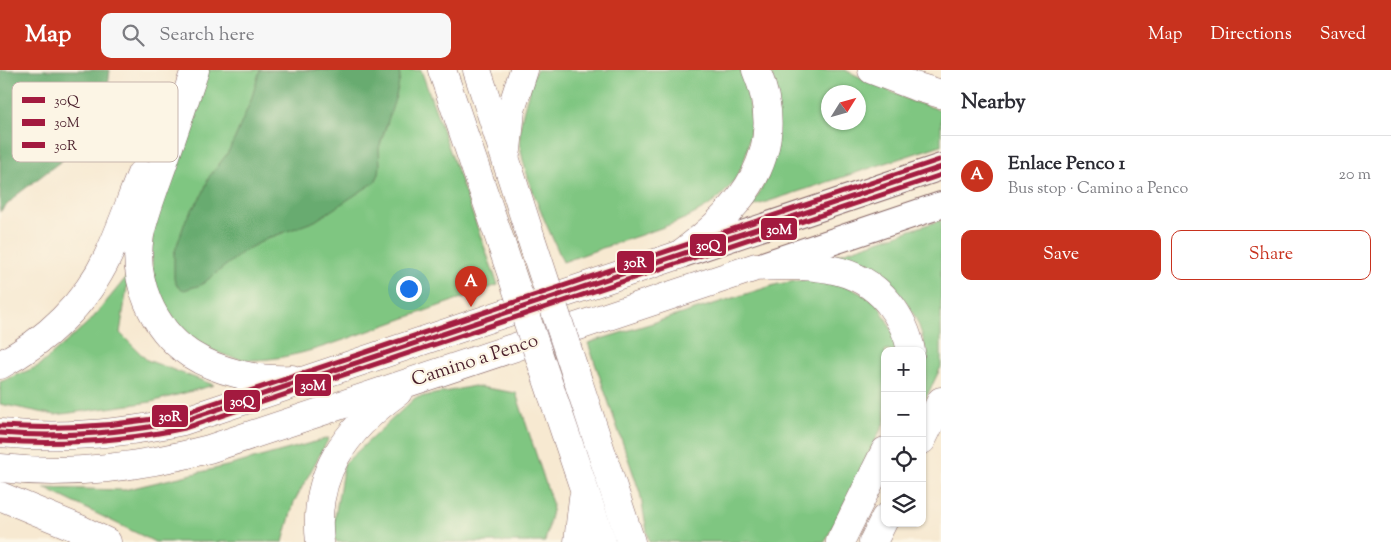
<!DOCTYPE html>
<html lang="en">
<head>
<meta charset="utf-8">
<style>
	:root { --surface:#fff; --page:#f7f7f7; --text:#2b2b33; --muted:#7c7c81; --line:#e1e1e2; --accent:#c8321e }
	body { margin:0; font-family:"Sorts Mill Goudy",serif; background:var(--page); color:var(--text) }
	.controls { position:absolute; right:15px; bottom:15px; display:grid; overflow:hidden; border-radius:10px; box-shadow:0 1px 4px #0004 }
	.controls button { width:45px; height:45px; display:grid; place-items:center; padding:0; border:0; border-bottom:1px solid var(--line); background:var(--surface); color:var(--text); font:25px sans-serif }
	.compass { position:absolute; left:821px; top:15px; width:45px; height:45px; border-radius:50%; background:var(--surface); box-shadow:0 1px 4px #0004; rotate:53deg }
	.you { position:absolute; left:408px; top:218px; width:18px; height:18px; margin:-12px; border:4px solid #fff; border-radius:50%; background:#1a73e8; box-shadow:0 0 0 8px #1a73e833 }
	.badge { display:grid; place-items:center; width:32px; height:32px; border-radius:50%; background:var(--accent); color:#fff; font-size:16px; font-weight:700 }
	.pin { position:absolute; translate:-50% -41px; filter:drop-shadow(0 1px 2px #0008) }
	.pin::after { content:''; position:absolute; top:26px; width:18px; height:15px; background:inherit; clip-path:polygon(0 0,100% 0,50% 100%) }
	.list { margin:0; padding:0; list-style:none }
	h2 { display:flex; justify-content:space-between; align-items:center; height:65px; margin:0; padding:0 20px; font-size:21px }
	h2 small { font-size:16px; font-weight:400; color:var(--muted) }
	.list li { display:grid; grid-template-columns:32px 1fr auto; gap:15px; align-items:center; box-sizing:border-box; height:80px; padding:0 20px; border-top:1px solid var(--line) }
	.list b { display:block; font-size:19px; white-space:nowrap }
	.list p { margin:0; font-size:16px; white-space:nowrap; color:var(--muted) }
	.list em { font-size:16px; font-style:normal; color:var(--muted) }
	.actions { display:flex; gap:10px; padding:15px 20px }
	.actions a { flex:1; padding:11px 0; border:1px solid var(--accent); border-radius:10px; text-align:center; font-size:18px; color:var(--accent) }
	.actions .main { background:var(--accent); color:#fff }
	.icon { flex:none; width:28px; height:28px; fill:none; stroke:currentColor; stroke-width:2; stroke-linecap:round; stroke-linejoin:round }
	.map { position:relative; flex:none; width:941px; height:472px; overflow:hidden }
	header { display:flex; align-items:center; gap:30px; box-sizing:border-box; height:70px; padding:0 25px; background:var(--accent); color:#fff }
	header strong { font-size:24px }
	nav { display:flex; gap:28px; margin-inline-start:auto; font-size:18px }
	.search { width:350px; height:45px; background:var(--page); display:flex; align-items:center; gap:12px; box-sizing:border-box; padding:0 18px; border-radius:10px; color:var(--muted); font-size:19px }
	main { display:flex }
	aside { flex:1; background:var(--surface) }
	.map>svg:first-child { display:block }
	.green { fill:#7fc681; stroke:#647256; fill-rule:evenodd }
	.forest { fill:#67ab6f; stroke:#58654d }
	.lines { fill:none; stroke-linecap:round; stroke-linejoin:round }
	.major-casing { stroke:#876665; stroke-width:28 }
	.highway-casing { stroke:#876665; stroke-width:29 }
	.major { stroke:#fff; stroke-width:26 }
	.highway { stroke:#fff; stroke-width:28 }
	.highway-bridge-casing { stroke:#876665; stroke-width:29; stroke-linecap:butt }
	.highway-bridge { stroke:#fff; stroke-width:28 }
	.bus-1-casing { stroke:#fcf5e5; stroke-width:9 }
	.bus-2-casing { stroke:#fcf5e5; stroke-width:9 }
	.bus-3-casing { stroke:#fcf5e5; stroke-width:9 }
	.bus-1 { stroke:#a31a3f; stroke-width:5 }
	.bus-2 { stroke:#a31a3f; stroke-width:5 }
	.bus-3 { stroke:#a31a3f; stroke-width:5 }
	.labels { text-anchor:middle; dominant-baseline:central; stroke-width:4.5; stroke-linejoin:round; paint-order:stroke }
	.street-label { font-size:19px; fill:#4a1f2b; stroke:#fcf5e5 }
	.key { fill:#fcf5e5; stroke:#c7b5ad; stroke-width:1 }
	.key-label { font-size:14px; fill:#4a1f2b }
	.line-badge { stroke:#fcf5e5; stroke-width:2 }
	.badge-label { font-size:14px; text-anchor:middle; font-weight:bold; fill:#fff }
</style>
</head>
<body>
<header>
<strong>Map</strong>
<div class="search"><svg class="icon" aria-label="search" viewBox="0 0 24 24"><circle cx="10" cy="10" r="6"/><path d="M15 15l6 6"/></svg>Search here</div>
<nav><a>Map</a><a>Directions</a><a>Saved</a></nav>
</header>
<main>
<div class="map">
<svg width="941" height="472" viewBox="0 0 941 472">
	<rect width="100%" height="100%" fill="#fcf5e5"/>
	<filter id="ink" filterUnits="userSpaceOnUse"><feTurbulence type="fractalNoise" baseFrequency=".02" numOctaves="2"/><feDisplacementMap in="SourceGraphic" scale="10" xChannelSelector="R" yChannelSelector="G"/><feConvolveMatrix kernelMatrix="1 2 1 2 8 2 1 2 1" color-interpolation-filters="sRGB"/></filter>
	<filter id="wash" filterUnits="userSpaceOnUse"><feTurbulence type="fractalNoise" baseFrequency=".0096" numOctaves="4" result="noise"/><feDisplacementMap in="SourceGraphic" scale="20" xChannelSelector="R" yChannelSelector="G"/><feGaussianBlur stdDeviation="1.12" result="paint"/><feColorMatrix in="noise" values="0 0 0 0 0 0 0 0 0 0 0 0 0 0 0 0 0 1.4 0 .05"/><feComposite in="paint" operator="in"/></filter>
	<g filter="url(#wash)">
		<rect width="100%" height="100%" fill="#f7e9d1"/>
		<g class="green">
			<path d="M208,0H421L498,215C459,229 419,243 380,257C341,271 290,291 249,290C220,288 195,273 177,253C153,227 149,194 153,161C155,144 164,126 170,111C183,74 196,37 208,0Z"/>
			<path d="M536,0H740C750,23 753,46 749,70C740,133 690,148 638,166C613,174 588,183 563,192C549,159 517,96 520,62C521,43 529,24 533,6Z"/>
			<path d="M770,0H845L911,31L941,40V75L751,137L767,109L777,24ZM828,22H858V52H828Z"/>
			<path d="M941,150V297L922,336C922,321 927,306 926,290C925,253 901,214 867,198C856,193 842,190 830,187Z"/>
			<path d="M129,204L120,263L147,290L214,315L151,332L55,345L0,334V312L39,296L92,249Z"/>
			<path d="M808,209L839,212L877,232L903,281H885V351L825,472H649L640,423L588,273L778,214Z"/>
			<path d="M474,316L516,323L553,436L545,472H337L332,465L344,394L415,328Z"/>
			<path d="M329,368L294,432L283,472H155L44,418L124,420L235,394Z"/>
		</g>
		<g class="forest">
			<path d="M0,0H110L105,44L90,69L18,124L0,142Z"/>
			<path d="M260,0H399L400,8L396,26L379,78L380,95L379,104L375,112L315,151L269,168L247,179L201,215L184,220L177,216L174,209V184L186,149L203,123L209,107L227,84L235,68L251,30Z"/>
		</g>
	</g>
	<g filter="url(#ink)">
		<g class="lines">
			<defs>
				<g id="major">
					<path d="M683,184L941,97"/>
					<path d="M766,194L941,135"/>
				</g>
				<g id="highway">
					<path d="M195,0C184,32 173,64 162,97C154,119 145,142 140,165C132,210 152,258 190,284C218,302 258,311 292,309"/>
					<path d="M442,0L502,176"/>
					<path d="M477,0L531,168"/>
					<path d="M872,0L914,16L941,24"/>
					<path d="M507,80L511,40L524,0"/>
					<path d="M0,295C46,271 86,233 108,186C121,159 130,131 141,104"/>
					<path d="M579,314L631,472"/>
					<path d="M552,324L602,472"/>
					<path d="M0,363C62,369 122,364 183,351L679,185C742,139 791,82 756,0"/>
					<path d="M922,370L941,331"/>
					<path d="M0,398C72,406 139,397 209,379L756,197C804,195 855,192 888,232C900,247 908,263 911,281"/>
					<path d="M0,426L82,460L107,472"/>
					<path d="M320,472C312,405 345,360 398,322"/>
					<path d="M578,472L583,428"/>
					<path d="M840,472L885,381"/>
					<path d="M873,472L885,448"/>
				</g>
			</defs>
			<use href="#major" class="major-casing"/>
			<use href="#highway" class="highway-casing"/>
			<use href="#major" class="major"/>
			<use href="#highway" class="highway"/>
			<defs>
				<g id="highway-bridge">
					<path d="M531,168L579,314"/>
					<path d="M502,176L552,324"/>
				</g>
			</defs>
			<use href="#highway-bridge" class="highway-bridge-casing"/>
			<use href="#highway-bridge" class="highway-bridge"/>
			<defs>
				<path id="bus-1" d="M0,363C62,368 122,363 183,351L941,97"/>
				<path id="bus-2" d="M0,371C63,375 124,371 185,358L941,105"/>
				<path id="bus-3" d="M1,356C62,360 121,356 181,344L939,90"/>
			</defs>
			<use href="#bus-1" class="bus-1-casing"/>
			<use href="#bus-2" class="bus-2-casing"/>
			<use href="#bus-3" class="bus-3-casing"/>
			<use href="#bus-1" class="bus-1"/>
			<use href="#bus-2" class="bus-2"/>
			<use href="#bus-3" class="bus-3"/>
		</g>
	</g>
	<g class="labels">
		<g class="street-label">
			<text transform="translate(475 291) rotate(-18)">Camino a Penco</text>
		</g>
	</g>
	<rect x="12" y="12" width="166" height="80" rx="8" class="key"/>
	<rect x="22" y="27" width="23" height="6" fill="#a31a3f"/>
	<rect x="22" y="49" width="23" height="7" fill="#a31a3f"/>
	<rect x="22" y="72" width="23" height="6" fill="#a31a3f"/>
	<g class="key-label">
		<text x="54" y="35">30Q</text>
		<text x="54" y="57">30M</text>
		<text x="54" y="80">30R</text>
	</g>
	<g class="line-badge">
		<rect x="760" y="147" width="38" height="24" rx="5" fill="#a31a3f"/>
		<rect x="689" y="163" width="38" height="24" rx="5" fill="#a31a3f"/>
		<rect x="616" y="180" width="39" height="24" rx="5" fill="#a31a3f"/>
		<rect x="294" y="303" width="38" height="24" rx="5" fill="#a31a3f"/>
		<rect x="223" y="319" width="38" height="24" rx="5" fill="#a31a3f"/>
		<rect x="151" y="334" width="38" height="24" rx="5" fill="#a31a3f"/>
	</g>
	<g class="badge-label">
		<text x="779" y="164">30M</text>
		<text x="708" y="180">30Q</text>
		<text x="635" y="197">30R</text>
		<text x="313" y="320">30M</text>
		<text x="242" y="336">30Q</text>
		<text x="170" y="351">30R</text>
	</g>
</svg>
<div class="controls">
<button>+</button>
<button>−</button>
<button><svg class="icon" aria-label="locate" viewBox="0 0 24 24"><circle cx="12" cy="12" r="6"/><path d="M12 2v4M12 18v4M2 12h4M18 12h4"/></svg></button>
<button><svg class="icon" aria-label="layers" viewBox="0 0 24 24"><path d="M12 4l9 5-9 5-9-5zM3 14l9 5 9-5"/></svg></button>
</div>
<svg class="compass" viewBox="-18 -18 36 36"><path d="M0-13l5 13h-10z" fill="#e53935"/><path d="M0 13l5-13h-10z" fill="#7c7c81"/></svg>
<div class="you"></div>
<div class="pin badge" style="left:471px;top:237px">A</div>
</div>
<aside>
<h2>Nearby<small></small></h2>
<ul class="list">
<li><span class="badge">A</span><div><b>Enlace Penco 1</b><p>Bus stop · Camino a Penco</p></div><em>20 m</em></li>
</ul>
<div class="actions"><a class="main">Save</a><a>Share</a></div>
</aside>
</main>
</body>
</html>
